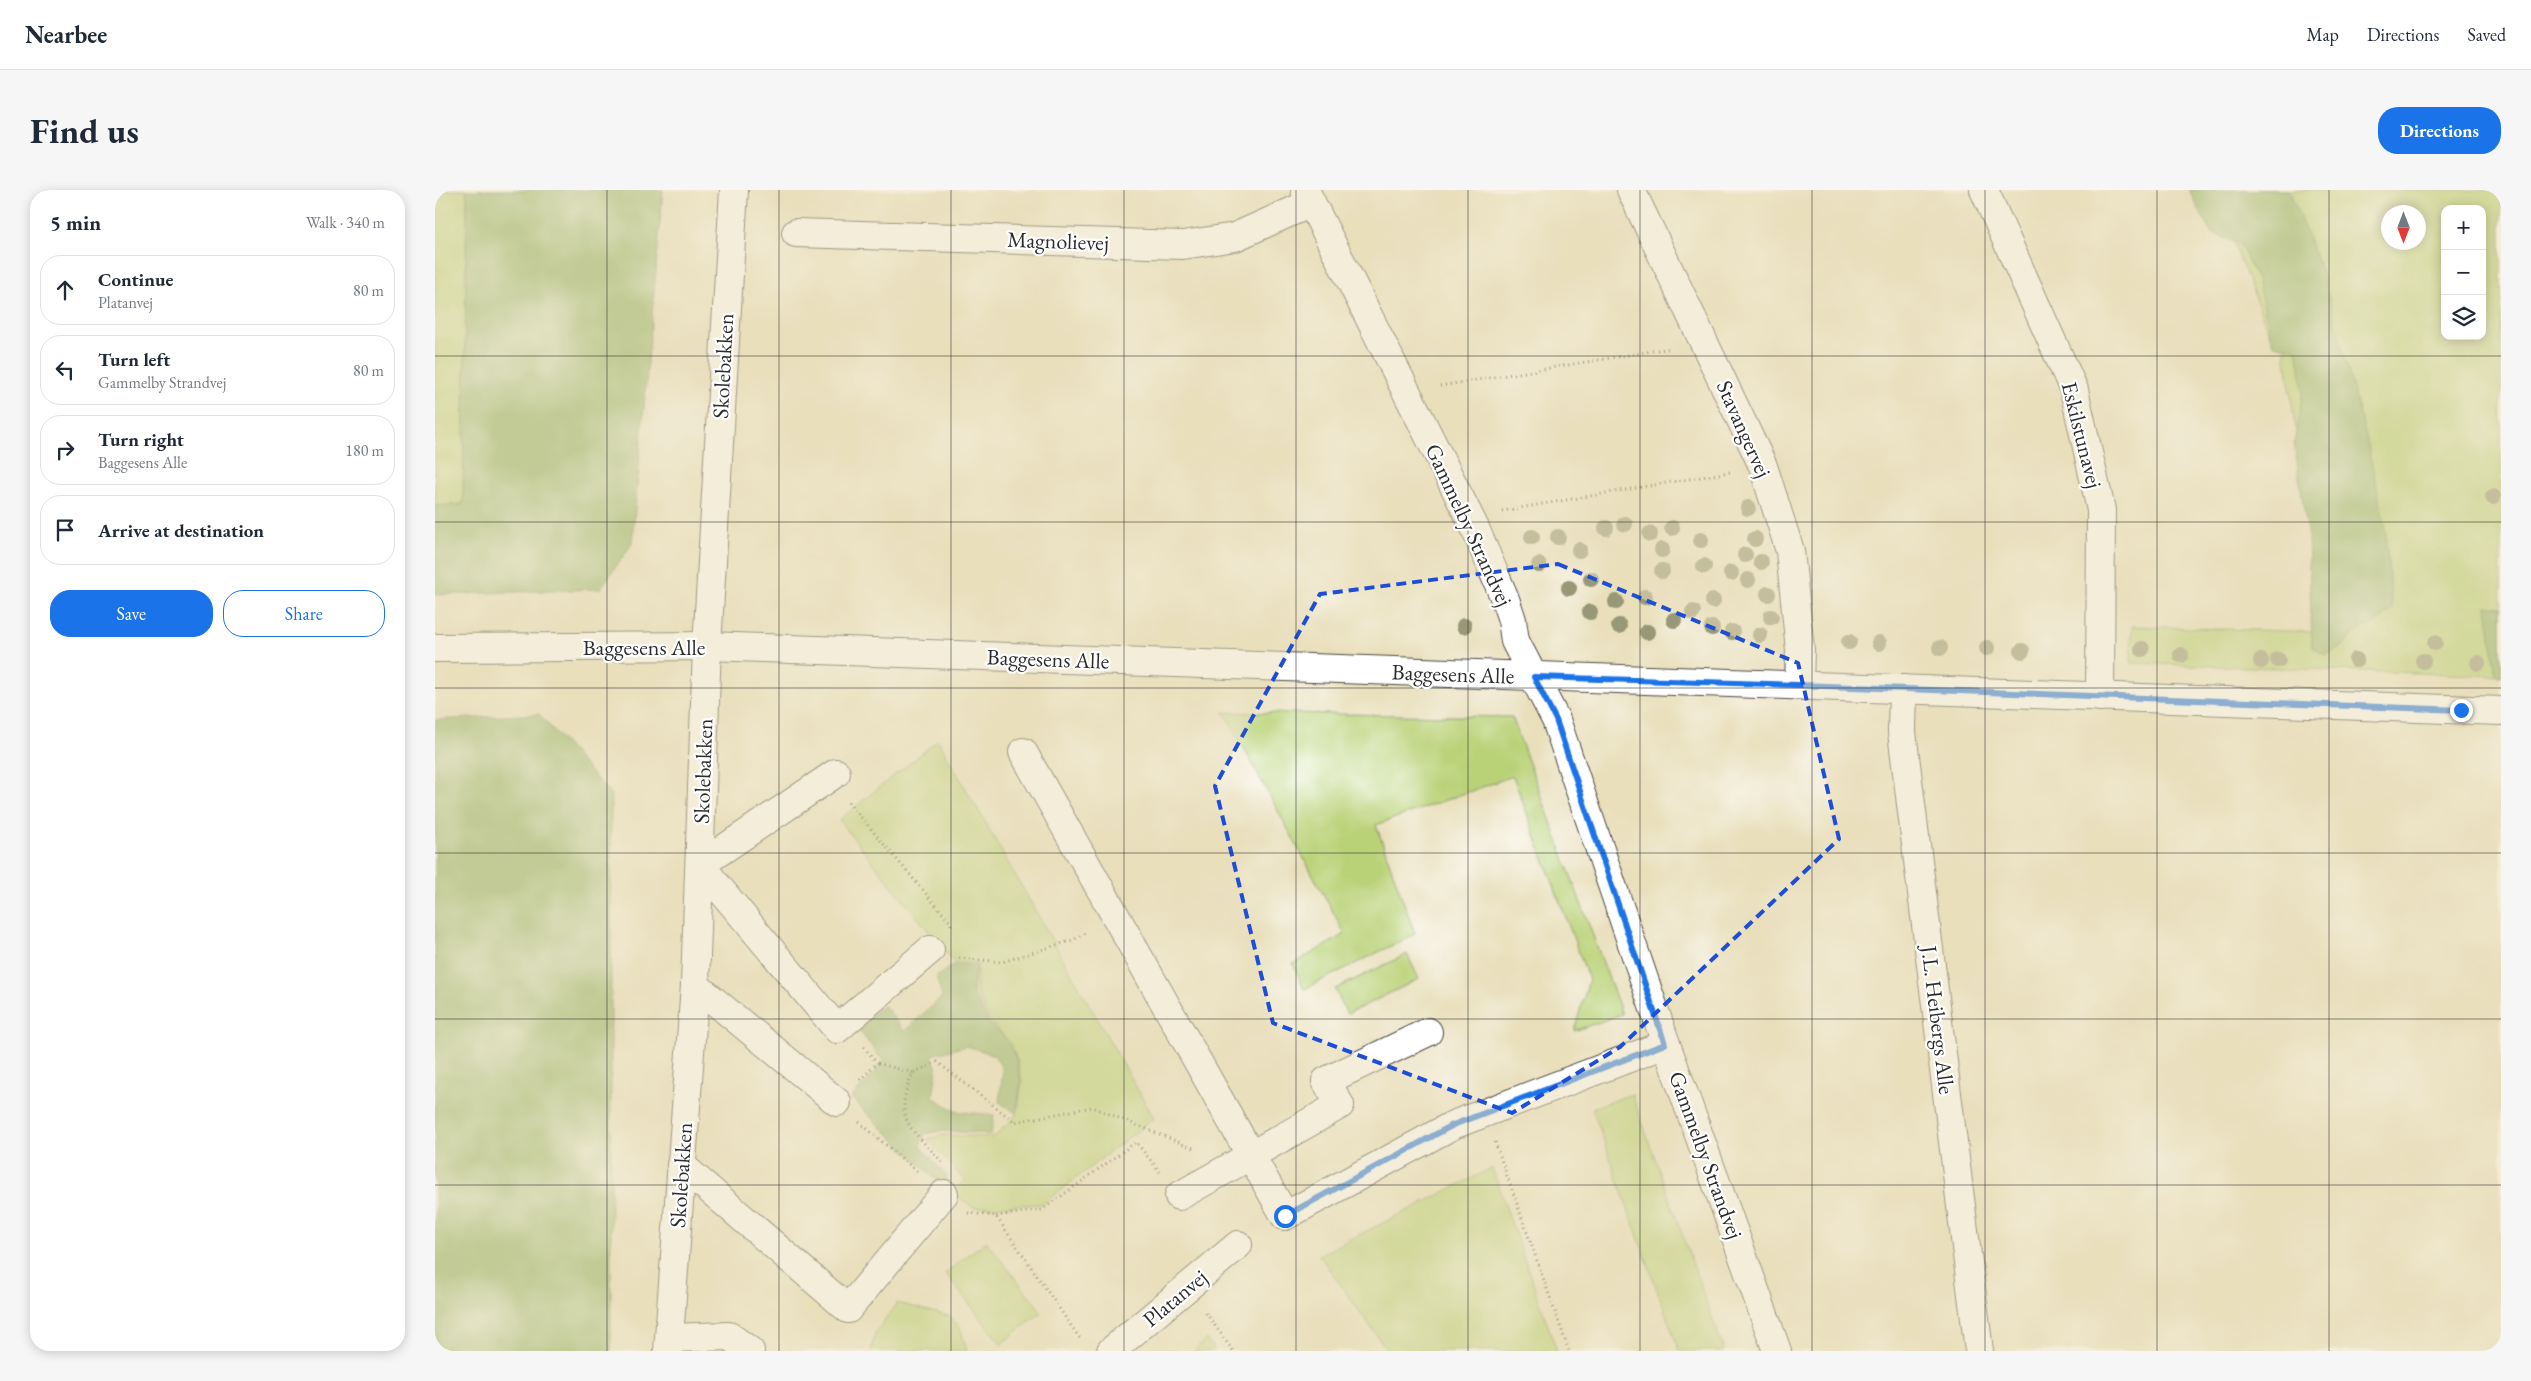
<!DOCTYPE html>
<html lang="en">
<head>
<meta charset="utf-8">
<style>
	:root { --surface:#fff; --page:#f6f6f7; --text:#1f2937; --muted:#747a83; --line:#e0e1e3; --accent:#1a73e8 }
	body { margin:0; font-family:"EB Garamond",serif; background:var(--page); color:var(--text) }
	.controls { position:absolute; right:15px; top:15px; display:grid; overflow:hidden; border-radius:10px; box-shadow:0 2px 12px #0003 }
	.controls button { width:45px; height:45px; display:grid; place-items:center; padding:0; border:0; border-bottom:1px solid var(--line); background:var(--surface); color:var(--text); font:25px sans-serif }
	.compass { position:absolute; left:1946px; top:15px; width:45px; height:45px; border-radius:50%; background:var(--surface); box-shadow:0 2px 12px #0003; rotate:180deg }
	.stop { position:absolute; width:15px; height:15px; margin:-11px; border:4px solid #1a73e8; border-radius:50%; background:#fff }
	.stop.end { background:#1a73e8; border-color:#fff; box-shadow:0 1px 5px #0008 }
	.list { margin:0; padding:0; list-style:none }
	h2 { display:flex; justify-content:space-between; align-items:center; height:65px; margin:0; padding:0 20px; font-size:21px }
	h2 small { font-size:16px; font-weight:400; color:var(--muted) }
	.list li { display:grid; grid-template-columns:32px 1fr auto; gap:15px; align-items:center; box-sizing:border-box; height:70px; margin:0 10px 10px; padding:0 10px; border:1px solid var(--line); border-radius:20px }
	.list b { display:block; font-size:19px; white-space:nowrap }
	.list p { margin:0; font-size:16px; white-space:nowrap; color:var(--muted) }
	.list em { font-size:16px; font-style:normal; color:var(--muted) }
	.actions { display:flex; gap:10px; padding:15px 20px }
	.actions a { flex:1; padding:11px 0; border:1px solid var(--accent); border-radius:20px; text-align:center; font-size:18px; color:var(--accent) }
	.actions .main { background:var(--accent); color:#fff }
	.icon { flex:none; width:28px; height:28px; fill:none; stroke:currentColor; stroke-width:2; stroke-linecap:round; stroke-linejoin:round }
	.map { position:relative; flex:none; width:2066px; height:1161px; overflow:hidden; border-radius:20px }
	header { display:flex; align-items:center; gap:30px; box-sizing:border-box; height:70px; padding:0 25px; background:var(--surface); border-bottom:1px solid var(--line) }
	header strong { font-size:24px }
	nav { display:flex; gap:28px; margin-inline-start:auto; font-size:18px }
	.intro { display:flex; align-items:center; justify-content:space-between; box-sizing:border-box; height:120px; padding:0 30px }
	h1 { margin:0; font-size:35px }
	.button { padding:12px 22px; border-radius:20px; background:var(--accent); color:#fff; font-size:18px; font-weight:700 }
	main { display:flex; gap:30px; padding:0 30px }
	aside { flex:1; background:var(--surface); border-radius:20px; box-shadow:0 2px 12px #0003 }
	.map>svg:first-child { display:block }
	.green { fill:#b9d277; stroke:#727e51; fill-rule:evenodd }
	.forest { fill:#92b468; stroke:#5e704a }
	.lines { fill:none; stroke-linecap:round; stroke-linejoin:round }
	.minor-casing { stroke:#484641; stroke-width:30 }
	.path { stroke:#484641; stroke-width:3; stroke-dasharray:1 4; stroke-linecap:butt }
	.minor { stroke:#fff; stroke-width:28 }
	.tree { fill:#989878 }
	.route { stroke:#1a73e8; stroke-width:6 }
	.marked { fill:none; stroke:#1d4ed8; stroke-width:4; stroke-dasharray:10 6; stroke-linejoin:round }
	.grid { fill:none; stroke:#2b2b2b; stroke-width:1; stroke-opacity:0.55 }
	.labels { text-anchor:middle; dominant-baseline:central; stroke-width:4.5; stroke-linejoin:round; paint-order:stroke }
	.street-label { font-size:22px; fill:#2b2b2b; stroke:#fff }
</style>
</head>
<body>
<header>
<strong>Nearbee</strong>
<nav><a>Map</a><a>Directions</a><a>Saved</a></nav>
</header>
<div class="intro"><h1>Find us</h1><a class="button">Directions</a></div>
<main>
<aside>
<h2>5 min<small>Walk · 340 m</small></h2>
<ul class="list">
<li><svg class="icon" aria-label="ahead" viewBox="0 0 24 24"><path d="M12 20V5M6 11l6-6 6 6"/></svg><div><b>Continue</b><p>Platanvej</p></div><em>80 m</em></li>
<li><svg class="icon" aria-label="left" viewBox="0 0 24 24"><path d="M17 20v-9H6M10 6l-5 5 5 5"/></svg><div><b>Turn left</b><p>Gammelby Strandvej</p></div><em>80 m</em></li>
<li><svg class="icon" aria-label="right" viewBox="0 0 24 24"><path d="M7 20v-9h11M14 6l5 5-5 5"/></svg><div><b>Turn right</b><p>Baggesens Alle</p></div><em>180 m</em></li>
<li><svg class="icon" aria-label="arrive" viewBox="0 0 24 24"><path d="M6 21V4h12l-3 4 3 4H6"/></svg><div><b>Arrive at destination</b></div></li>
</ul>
<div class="actions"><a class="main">Save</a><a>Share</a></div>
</aside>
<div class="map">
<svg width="2066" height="1161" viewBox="0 0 2066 1161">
	<rect width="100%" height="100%" fill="#fff"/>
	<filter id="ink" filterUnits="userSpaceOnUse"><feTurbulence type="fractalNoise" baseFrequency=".02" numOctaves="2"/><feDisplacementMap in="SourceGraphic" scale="10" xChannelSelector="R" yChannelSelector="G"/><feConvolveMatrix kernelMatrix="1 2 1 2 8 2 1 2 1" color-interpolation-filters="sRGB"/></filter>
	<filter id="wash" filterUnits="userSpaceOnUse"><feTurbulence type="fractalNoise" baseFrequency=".0096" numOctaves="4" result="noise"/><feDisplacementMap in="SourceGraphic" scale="20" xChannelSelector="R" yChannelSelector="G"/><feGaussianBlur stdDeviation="1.12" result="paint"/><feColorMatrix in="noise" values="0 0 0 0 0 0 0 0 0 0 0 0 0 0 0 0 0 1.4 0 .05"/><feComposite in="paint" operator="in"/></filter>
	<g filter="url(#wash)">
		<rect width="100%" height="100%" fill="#e9dfbb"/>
		<g class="green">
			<path d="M0,0H32L28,314L0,316Z"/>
			<path d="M1778,0H2066V486L1696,473L1697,436L1880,442L1882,334L1861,244L1849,155L1838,154ZM2010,19H2047V146H2010ZM1954,22H1984V52H1954Z"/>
			<path d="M789,522L1077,527L1187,824L1139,841L1154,790L1078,586L941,635L980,744L869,799L858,774L910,744Z"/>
			<path d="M503,550L719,928L608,1014L538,1018L518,1002L530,990L492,949L508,945L559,947L582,924L587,892L583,872L575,853L554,829L541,803L542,773H519L404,630Z"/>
			<path d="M972,764L984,789L912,824L900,799Z"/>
			<path d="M1197,904L1289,1161H1244L1157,918Z"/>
			<path d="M1057,978L1122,1161H953L884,1065Z"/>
			<path d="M551,1051L607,1122L566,1154L510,1083Z"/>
			<path d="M462,1113L514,1126L525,1137L532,1161H436L440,1143Z"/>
			<path d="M771,1149L780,1161H759Z"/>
		</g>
		<g class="forest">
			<path d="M32,0H228L197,354L165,399L0,405V316L28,314Z"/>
			<path d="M1754,0H1854L1887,83L1932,251L1950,335L1957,419L1944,431L1923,440L1906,458L1889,465L1877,456L1873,349L1859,253L1868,200L1862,159L1838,154L1822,90L1805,54L1776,43Z"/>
			<path d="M2052,416L2066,417V486L2061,485Z"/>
			<path d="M104,524L176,605V1161H0V530Z"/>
			<path d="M518,775H541L538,803L553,831L575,853L582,872L586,892L581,923L564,912L568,880L559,865L532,856L497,865L502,879L498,907L520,921L559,925L556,944L506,941L490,944L485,955L512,987L507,996L416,908L449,872L421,837L449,815L469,841L507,807L501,787Z"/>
		</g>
	</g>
	<g filter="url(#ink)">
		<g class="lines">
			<defs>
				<g id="minor">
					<path d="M870,0L1040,338L1070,409L1077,430L1080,451L1121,530L1231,854L1342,1161"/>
					<path d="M1196,0L1328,276L1355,361L1365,460L1364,495"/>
					<path d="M1549,0L1639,200L1666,320L1665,507"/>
					<path d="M361,43L748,55L800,47L876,13"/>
					<path d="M0,458L272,456L2066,521"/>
					<path d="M1468,499L1467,542L1544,1161"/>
					<path d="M588,562L850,1026L1018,935L1231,854"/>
					<path d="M401,583L265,675L402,839L495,760"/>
					<path d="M260,795L402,912"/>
					<path d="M246,975L413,1119L509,1004"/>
					<path d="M744,1006L905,915L891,891L993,842"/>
					<path d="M234,1148L294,1146L315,1161"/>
					<path d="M233,1161L260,795L272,456L299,0"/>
					<path d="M676,1161L803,1055"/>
				</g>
			</defs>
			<use href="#minor" class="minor-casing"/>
			<g class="path">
				<path d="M1005,196L1236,158"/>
				<path d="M1067,321L1295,282"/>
				<path d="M413,612L516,733V738"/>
				<path d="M524,768L567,772L638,750L652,742"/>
				<path d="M429,857L442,873"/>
				<path d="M425,890L442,873L478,883"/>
				<path d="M424,932L484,983"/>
				<path d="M1060,952L1134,1161"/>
				<path d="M507,972C477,938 456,931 478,883L502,872L580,932L657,917L761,959"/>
				<path d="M533,1023L561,1026L646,1150"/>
				<path d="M561,1026L607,1020L701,952L725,982"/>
				<path d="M771,1123L798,1161"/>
			</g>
			<use href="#minor" class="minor"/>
		</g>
		<g class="tree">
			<circle cx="2058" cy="307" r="8"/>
			<circle cx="1313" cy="318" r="8"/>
			<circle cx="1190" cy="334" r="8"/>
			<circle cx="1171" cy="338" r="8"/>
			<circle cx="1237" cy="338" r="8"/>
			<circle cx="1215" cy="344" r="8"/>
			<circle cx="1097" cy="347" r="8"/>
			<circle cx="1123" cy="347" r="8"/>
			<circle cx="1320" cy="349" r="8"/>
			<circle cx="1266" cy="350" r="8"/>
			<circle cx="1144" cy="360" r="8"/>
			<circle cx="1227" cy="360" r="8"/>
			<circle cx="1310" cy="365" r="8"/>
			<circle cx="1326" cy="372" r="8"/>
			<circle cx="1104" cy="375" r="8"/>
			<circle cx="1269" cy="376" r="8"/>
			<circle cx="1227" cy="381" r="8"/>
			<circle cx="1296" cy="383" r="8"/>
			<circle cx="1156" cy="389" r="8"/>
			<circle cx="1313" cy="390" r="8"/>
			<circle cx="1134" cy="398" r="8"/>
			<circle cx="1333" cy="404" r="8"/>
			<circle cx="1210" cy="407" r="8"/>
			<circle cx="1278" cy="411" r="8"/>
			<circle cx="1181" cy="412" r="8"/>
			<circle cx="1155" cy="422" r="8"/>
			<circle cx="1258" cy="422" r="8"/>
			<circle cx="1336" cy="427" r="8"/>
			<circle cx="1239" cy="430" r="8"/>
			<circle cx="1029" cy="436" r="8"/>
			<circle cx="1184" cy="436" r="8"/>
			<circle cx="1277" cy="438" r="8"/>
			<circle cx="1212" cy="442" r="8"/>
			<circle cx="1297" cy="442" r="8"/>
			<circle cx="1325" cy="445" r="8"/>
			<circle cx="1414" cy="452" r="8"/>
			<circle cx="1444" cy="453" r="8"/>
			<circle cx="2000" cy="453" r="8"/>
			<circle cx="1505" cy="458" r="8"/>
			<circle cx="1552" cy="458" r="8"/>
			<circle cx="1707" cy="459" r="8"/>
			<circle cx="1587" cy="461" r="8"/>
			<circle cx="1746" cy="465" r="8"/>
			<circle cx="1843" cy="470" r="8"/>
			<circle cx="1921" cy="470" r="8"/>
			<circle cx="1826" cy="471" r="8"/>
			<circle cx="1988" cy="471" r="8"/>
			<circle cx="2043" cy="473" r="8"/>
		</g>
	</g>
	<g class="lines" filter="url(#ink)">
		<path class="route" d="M850,1026L1018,935L1230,854L1121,530L1099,487L1364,495L2026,520"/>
	</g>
	<path d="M0 0H2066V1161H0ZM1123,374L1363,473L1404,649L1185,857L1077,923L838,833L780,596L885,404Z" fill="#e9dfbb" fill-opacity=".55" fill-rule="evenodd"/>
	<path class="marked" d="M1123,374L1363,473L1404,649L1185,857L1077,923L838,833L780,596L885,404Z"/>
	<path class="grid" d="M172,0V1161M344,0V1161M516,0V1161M689,0V1161M861,0V1161M1033,0V1161M1205,0V1161M1377,0V1161M1550,0V1161M1722,0V1161M1894,0V1161M0,166H2066M0,332H2066M0,498H2066M0,663H2066M0,829H2066M0,995H2066"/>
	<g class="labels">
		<g class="street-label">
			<text transform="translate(623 51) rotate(2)">Magnolievej</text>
			<text transform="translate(288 176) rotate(-87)">Skolebakken</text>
			<text transform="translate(1309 239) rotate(66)">Stavangervej</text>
			<text transform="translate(1647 245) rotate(76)">Eskilstunavej</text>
			<text transform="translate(1034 335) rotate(65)">Gammelby Strandvej</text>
			<text x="209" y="457">Baggesens Alle</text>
			<text transform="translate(613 469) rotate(2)">Baggesens Alle</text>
			<text transform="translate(1018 484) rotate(2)">Baggesens Alle</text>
			<text transform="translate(268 581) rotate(-88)">Skolebakken</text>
			<text transform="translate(1503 830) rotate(83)">J.L. Heibergs Alle</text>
			<text transform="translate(1271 965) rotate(70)">Gammelby Strandvej</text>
			<text transform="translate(246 985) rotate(-86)">Skolebakken</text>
			<text transform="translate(740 1108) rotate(-40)">Platanvej</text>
		</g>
	</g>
</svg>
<div class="controls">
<button>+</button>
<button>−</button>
<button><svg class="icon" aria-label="layers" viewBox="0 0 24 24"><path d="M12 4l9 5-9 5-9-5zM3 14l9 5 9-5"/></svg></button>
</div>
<svg class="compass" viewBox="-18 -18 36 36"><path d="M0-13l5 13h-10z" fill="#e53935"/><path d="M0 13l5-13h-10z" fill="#747a83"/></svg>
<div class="stop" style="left:850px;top:1026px"></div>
<div class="stop end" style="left:2026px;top:520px"></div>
</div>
</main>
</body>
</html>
